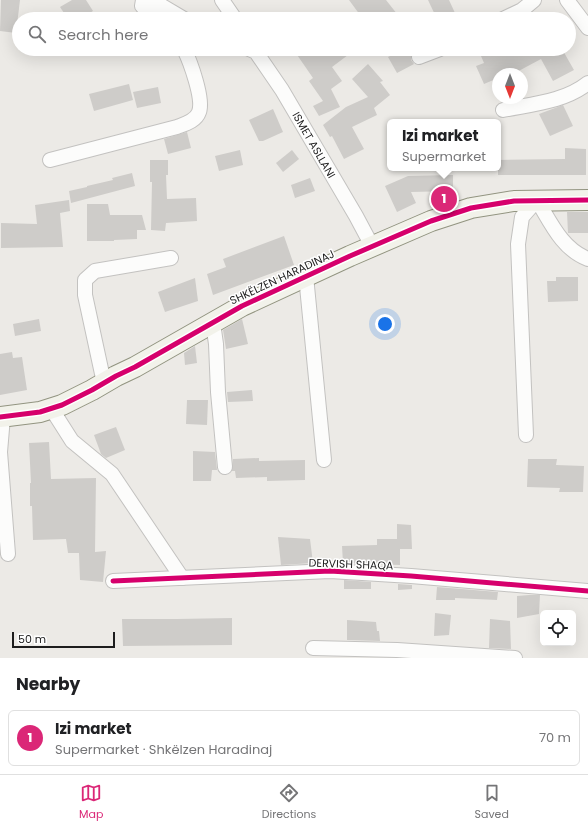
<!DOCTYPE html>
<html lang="en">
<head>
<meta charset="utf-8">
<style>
	:root { --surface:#fff; --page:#f6f6f6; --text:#202124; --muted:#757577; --line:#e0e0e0; --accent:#db2777 }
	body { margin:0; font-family:Poppins,sans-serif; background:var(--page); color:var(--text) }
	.controls { position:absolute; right:12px; bottom:12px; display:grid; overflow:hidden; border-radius:6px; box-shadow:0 4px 16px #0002 }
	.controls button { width:36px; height:36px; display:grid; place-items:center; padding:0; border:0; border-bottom:1px solid var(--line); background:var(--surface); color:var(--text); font:20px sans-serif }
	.compass { position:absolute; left:492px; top:68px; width:36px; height:36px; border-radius:50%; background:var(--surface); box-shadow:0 4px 16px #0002; rotate:180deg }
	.scale { position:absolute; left:12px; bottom:10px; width:103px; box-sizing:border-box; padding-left:4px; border:2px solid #1d1d1d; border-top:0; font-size:11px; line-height:14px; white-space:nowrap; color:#1d1d1d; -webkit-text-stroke:3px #fff; paint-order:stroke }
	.you { position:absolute; left:385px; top:324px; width:14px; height:14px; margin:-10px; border:3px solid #fff; border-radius:50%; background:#1a73e8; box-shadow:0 0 0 6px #1a73e833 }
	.badge { display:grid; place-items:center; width:26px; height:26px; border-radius:50%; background:var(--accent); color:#fff; font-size:13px; font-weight:700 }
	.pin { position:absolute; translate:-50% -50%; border:2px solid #fff; box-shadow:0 1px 4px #0006 }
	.popup { position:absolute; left:387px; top:119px; width:114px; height:52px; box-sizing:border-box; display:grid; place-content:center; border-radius:6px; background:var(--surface); filter:drop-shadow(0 1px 3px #0005); font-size:13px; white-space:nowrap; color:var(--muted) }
	.popup b { font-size:15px; color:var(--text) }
	.popup::after { content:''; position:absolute; left:50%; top:100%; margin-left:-8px; border:8px solid transparent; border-top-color:var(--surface) }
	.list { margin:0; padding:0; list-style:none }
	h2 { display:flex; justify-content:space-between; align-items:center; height:52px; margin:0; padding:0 16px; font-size:17px }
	h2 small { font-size:13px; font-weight:400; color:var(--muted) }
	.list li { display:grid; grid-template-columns:26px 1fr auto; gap:12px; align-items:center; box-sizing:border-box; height:56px; margin:0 8px 8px; padding:0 8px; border:1px solid var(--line); border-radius:6px }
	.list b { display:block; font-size:15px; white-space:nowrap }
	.list p { margin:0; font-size:13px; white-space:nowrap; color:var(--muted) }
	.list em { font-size:13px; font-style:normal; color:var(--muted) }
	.icon { flex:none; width:22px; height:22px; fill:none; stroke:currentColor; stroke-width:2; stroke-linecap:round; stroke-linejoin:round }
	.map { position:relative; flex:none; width:588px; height:658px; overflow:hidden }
	.search { position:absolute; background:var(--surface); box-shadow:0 4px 16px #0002; left:12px; right:12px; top:12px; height:44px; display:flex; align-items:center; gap:10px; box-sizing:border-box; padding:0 14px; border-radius:22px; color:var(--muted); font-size:15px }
	.sheet { height:116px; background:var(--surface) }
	nav { display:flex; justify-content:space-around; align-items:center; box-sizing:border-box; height:56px; border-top:1px solid var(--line); background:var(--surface); font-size:11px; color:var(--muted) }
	nav a { display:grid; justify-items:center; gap:2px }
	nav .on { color:var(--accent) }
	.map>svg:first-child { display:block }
	.building { fill:#ceccc9 }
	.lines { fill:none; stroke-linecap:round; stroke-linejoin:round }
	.street-casing { stroke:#c3c2c0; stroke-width:16 }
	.secondary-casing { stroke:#929480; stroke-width:22 }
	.street { stroke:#fcfcfb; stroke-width:14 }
	.secondary { stroke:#f2f2ea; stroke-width:20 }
	.cycleway-casing { stroke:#fff; stroke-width:8 }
	.cycleway { stroke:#d6006c; stroke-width:5 }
	.labels { text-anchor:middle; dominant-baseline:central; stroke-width:3; stroke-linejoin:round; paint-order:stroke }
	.street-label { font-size:11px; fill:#1d1d1d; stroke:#fff }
</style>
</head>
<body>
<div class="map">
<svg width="588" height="658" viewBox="0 0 588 658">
	<rect width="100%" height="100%" fill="#eceae6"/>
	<g class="building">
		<path d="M1,0H20L16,33L0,31Z"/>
		<path d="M72,0H86L93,11L80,19H68L60,7Z"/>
		<path d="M349,0H386L401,19H363Z"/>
		<path d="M428,0H449L455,13L441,19H437Z"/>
		<path d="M293,49H356L332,67L342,81L331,89L340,107L319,116L313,106L323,101L309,81L313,78Z"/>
		<path d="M385,49H408L411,54V60L414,64L397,73L388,57L390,56Z"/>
		<path d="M478,49H562L574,70L553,81L541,59L513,74H498V78L484,84L476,66L484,63Z"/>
		<path d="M368,64L383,81L380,82L390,95L374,108L377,115L352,127L364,149L344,159L332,136L330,137L323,125L346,107L368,97L352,79Z"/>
		<path d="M129,84L133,100L94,111L89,94Z"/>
		<path d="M158,87L161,103L137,108L133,92Z"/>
		<path d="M563,105L573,126L550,136L539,114Z"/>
		<path d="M273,109L283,132L263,141H259L249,120Z"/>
		<path d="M187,132L191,148L168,154L164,139Z"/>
		<path d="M565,148L586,149V175H498V160L565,159Z"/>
		<path d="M240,150L243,165L219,171L215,156Z"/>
		<path d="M292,150L299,159L283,172L276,163Z"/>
		<path d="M150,160H168V175H166L167,199L196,198L197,221L166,223L165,231L151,230L152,182H150Z"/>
		<path d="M132,173L135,186L71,203L69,191L87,187V186L113,180L112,178Z"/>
		<path d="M453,175V191L411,192L416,203L397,212L385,186L408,176Z"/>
		<path d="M310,178L315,191L295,198L291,185Z"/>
		<path d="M69,200L70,211L60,213L63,247L1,248V223L37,224L35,205Z"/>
		<path d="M87,204H108L110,215H142L146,230H137V239L114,240V241H87Z"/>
		<path d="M567,212H588V233H568Z"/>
		<path d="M284,236L294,265L213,295L207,274L226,267L223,259Z"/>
		<path d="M556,277H578V301L548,302L547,281H556Z"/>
		<path d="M195,278L198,301L165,312L158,292Z"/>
		<path d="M39,319L41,331L15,336L13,324Z"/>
		<path d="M242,319L248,344L226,349L223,330Z"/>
		<path d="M195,346L197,363L185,365L184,353Z"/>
		<path d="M12,352L13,358L22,357L27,390L0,395V354Z"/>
		<path d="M252,390L253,401L228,402L227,392Z"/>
		<path d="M187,400H208L207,425L186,424Z"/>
		<path d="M116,427L125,450L106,458L101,454L94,435Z"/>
		<path d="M49,442L51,479L96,478L95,552L106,551L103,582L80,580L79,553H68L66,539L33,540L32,506H30V483H31L29,443Z"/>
		<path d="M193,451L215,452L217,470H212L211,481H193Z"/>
		<path d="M259,458V461L305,460V480L267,481V477L236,478L235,471H232L233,459Z"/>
		<path d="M528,459H557L556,465L584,466L583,492H559L560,488L527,487Z"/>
		<path d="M397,524L411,525L412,549H400V565L343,563L342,546L377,545V539H397Z"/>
		<path d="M278,537L310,539L313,563L281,565Z"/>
		<path d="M344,580L371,582V589H344Z"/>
		<path d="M398,584L412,585V589L398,590Z"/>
		<path d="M437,587L498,592L497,600L455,598V600H436Z"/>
		<path d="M529,595H540L539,614L517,618V596Z"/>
		<path d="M435,613L451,615L449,635L434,636Z"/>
		<path d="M232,618V645L123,646L122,619H177Z"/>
		<path d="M490,619L510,621L511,649L489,648Z"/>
		<path d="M347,620L376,622L377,631H379L380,641L347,640Z"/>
	</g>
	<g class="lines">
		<defs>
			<g id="street">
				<path d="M143,0L142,6L150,13L164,19"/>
				<path d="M152,0L184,19"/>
				<path d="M222,0L235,19"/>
				<path d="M567,0L588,28"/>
				<path d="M503,19L522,10L534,0"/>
				<path d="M249,49L256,52L282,90L356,216L372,246"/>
				<path d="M419,57L440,49"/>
				<path d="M503,110C532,104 564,102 588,83"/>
				<path d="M50,160L177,127C185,124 196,121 199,112C204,99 190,61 184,49"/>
				<path d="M306,276L324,460"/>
				<path d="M213,323L216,344L218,392L225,467"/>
				<path d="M104,383L85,295V280L95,271L171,258"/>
				<path d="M51,408L72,441L112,474L182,578"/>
				<path d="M3,417L0,452L8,554"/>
				<path d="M526,435L518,244L522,217L537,200C551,223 562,249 588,259"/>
				<path d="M113,581L330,571L411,576L588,591"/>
				<path d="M313,648L397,650L515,658"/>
			</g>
			<path id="secondary" d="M0,417L40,412L62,405L92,390L116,376L135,367L242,306L350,256L431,221L471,208L514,201L588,200"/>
		</defs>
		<use href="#street" class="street-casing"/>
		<use href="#secondary" class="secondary-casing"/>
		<use href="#street" class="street"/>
		<use href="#secondary" class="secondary"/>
		<defs>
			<g id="cycleway">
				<path d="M0,417L40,412L62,405L92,390L116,376L135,367L242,306L350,256L431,221L471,208L514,201L588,200"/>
				<path d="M113,581L330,571L411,576L588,591"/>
			</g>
		</defs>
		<use href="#cycleway" class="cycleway-casing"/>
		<use href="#cycleway" class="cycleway"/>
	</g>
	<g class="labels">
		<g class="street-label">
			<text transform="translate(314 145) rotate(60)">ISMET ASLLANI</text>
			<text transform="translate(282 277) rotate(-25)">SHKËLZEN HARADINAJ</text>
			<text transform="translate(351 564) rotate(2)">DERVISH SHAQA</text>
		</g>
	</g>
</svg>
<div class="controls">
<button><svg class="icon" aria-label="locate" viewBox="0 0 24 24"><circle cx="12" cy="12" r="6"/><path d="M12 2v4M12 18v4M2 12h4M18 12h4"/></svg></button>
</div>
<svg class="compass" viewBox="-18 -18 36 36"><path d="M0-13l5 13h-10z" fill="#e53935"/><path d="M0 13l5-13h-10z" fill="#757577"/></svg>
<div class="scale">50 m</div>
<div class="you"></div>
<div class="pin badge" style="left:444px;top:199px">1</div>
<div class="popup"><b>Izi market</b>Supermarket</div>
<div class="search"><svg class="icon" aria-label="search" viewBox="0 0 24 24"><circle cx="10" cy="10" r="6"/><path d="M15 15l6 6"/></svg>Search here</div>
</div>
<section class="sheet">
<h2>Nearby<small></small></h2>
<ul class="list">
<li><span class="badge">1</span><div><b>Izi market</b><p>Supermarket · Shkëlzen Haradinaj</p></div><em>70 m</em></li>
</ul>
</section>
<nav>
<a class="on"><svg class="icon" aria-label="map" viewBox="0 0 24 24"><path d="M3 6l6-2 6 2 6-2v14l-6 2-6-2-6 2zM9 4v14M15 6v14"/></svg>Map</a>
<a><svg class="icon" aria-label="directions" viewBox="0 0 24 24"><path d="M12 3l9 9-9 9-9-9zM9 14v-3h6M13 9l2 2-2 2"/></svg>Directions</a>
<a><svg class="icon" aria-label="saved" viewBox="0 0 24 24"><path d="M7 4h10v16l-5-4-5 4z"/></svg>Saved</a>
</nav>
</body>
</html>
